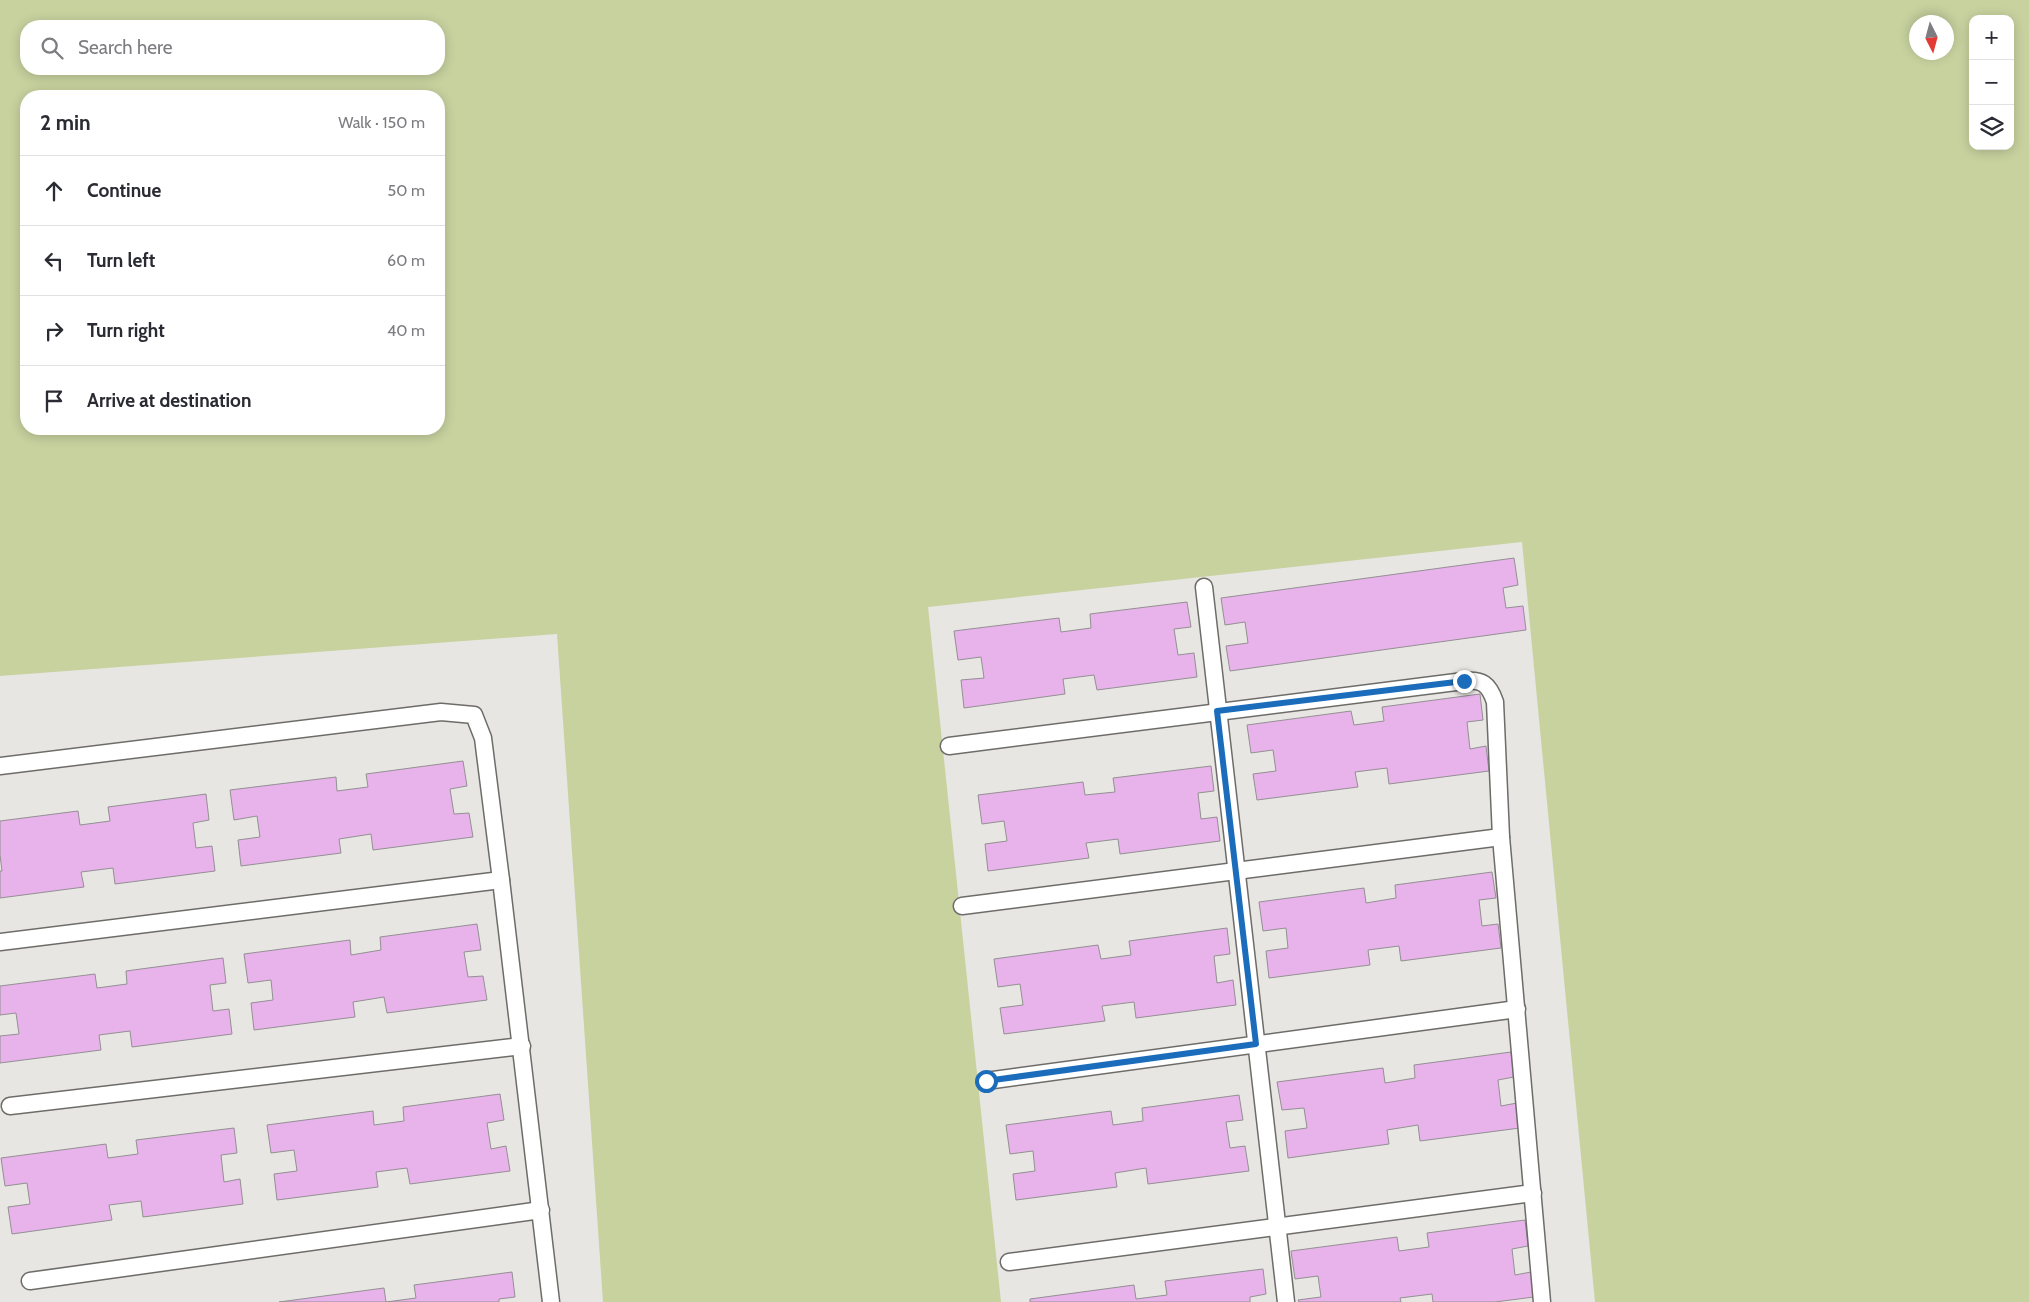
<!DOCTYPE html>
<html lang="en">
<head>
<meta charset="utf-8">
<style>
	:root { --surface:#fff; --page:#f2f2f3; --text:#2b2b33; --muted:#7c7c81; --line:#e1e1e2 }
	body { margin:0; font-family:Cabin,sans-serif; background:var(--page); color:var(--text) }
	.controls { position:absolute; right:15px; top:15px; display:grid; overflow:hidden; border-radius:10px; box-shadow:0 2px 12px #0003 }
	.controls button { width:45px; height:45px; display:grid; place-items:center; padding:0; border:0; border-bottom:1px solid var(--line); background:var(--surface); color:var(--text); font:25px sans-serif }
	.compass { position:absolute; left:1909px; top:15px; width:45px; height:45px; border-radius:50%; background:var(--surface); box-shadow:0 2px 12px #0003; rotate:174deg }
	.stop { position:absolute; width:15px; height:15px; margin:-11px; border:4px solid #1b6dbc; border-radius:50%; background:#fff }
	.stop.end { background:#1b6dbc; border-color:#fff; box-shadow:0 1px 5px #0008 }
	.list { margin:0; padding:0; list-style:none }
	h2 { display:flex; justify-content:space-between; align-items:center; height:65px; margin:0; padding:0 20px; font-size:21px }
	h2 small { font-size:16px; font-weight:400; color:var(--muted) }
	.list li { display:grid; grid-template-columns:32px 1fr auto; gap:15px; align-items:center; box-sizing:border-box; height:70px; padding:0 20px; border-top:1px solid var(--line) }
	.list b { display:block; font-size:19px; white-space:nowrap }
	.list em { font-size:16px; font-style:normal; color:var(--muted) }
	.icon { flex:none; width:28px; height:28px; fill:none; stroke:currentColor; stroke-width:2; stroke-linecap:round; stroke-linejoin:round }
	.map { position:relative; flex:none; width:2029px; height:1302px; overflow:hidden }
	.search { position:absolute; background:var(--surface); box-shadow:0 2px 12px #0003; left:20px; top:20px; width:425px; height:55px; display:flex; align-items:center; gap:12px; box-sizing:border-box; padding:0 18px; border-radius:20px; color:var(--muted); font-size:19px }
	.panel { position:absolute; background:var(--surface); box-shadow:0 2px 12px #0003; left:20px; top:90px; width:425px; height:345px; border-radius:20px }
	.map>svg:first-child { display:block }
	.green { fill:#c8d29f; fill-rule:evenodd }
	.building { fill:#e8b2eb; stroke:#939093 }
	.lines { fill:none; stroke-linecap:round; stroke-linejoin:round }
	.service-casing { stroke:#6d6c68; stroke-width:19 }
	.service { stroke:#fff; stroke-width:16 }
	.route { stroke:#1b6dbc; stroke-width:6 }
</style>
</head>
<body>
<div class="map">
<svg width="2029" height="1302" viewBox="0 0 2029 1302">
	<rect width="100%" height="100%" fill="#e8e6e2"/>
	<path class="green" d="M0,0H2029V1302H1595L1522,542L928,607L1001,1302H603L557,634L0,676ZM1973,19H2010V146H1973ZM1916,22H1946V52H1916ZM26,26H439V69H26ZM26,96H439V429H26Z"/>
	<g class="building">
		<path d="M1514,558L1518,585L1503,588L1506,608L1523,606L1526,630L1230,671L1226,646L1248,643L1245,622L1225,625L1221,598Z"/>
		<path d="M1187,602L1191,627L1174,629L1178,655L1194,653L1197,677L1097,690L1094,675L1063,679L1065,694L964,708L961,680L984,678L981,657L958,660L954,631L1059,618L1061,632L1091,628L1090,614Z"/>
		<path d="M1480,694L1483,720L1467,722L1470,749L1486,746L1489,771L1389,784L1387,768L1355,772L1358,787L1257,800L1253,774L1276,771L1273,750L1251,753L1247,725L1351,711L1354,725L1384,721L1382,707Z"/>
		<path d="M463,761L467,786L450,789L454,814L469,813L473,837L373,850L371,834L339,839L341,853L241,866L238,840L260,837L257,816L234,820L230,790L336,777L337,791L368,787L366,774Z"/>
		<path d="M1211,766L1214,791L1198,793L1201,819L1217,817L1220,841L1120,854L1118,839L1086,843L1089,858L988,871L985,844L1007,841L1004,821L982,824L978,795L1083,782L1085,795L1115,792L1113,778Z"/>
		<path d="M206,794L209,820L193,823L196,848L212,846L215,871L115,884L113,868L81,872L84,887L0,898V871H2L0,855V821L78,811L80,825L110,821L108,807Z"/>
		<path d="M1492,872L1496,898L1479,900L1482,926L1498,924L1501,948L1401,961L1399,946L1368,950L1370,965L1269,978L1266,951L1288,948L1286,928L1263,931L1259,902L1364,888L1366,903L1396,898L1395,885Z"/>
		<path d="M477,924L481,950L464,952L468,977L483,976L487,1000L387,1013L384,997L353,1002L355,1017L254,1030L251,1003L273,1000L271,980L248,983L244,954L350,940L351,955L381,950L380,937Z"/>
		<path d="M1227,928L1230,954L1214,956L1217,983L1233,980L1236,1005L1136,1018L1134,1002L1102,1006L1105,1021L1004,1034L1000,1008L1023,1005L1020,984L998,987L994,959L1098,945L1101,959L1131,955L1129,941Z"/>
		<path d="M223,958L226,983L210,985L213,1011L229,1009L232,1034L132,1047L130,1031L99,1035L101,1050L0,1063V1036L19,1034L16,1013L0,1015V986L95,974L97,988L127,984L126,971Z"/>
		<path d="M1511,1052L1514,1077L1498,1080L1501,1106L1517,1103L1520,1128L1420,1141L1418,1125L1387,1130L1389,1144L1288,1158L1285,1131L1307,1128L1304,1108L1282,1110L1277,1082L1383,1068L1385,1083L1415,1078L1414,1065Z"/>
		<path d="M500,1094L504,1120L487,1123L491,1149L506,1146L510,1171L410,1184L407,1168L376,1172L378,1187L277,1200L274,1174L297,1171L294,1150L271,1153L267,1125L373,1111L374,1125L404,1121L403,1107Z"/>
		<path d="M1239,1095L1243,1120L1226,1122L1230,1148L1245,1146L1249,1171L1148,1184L1146,1168L1115,1173L1117,1187L1016,1200L1013,1174L1035,1171L1033,1151L1010,1154L1006,1125L1111,1111L1113,1125L1143,1121L1142,1108Z"/>
		<path d="M234,1128L237,1153L221,1155L224,1182L240,1179L243,1204L143,1217L141,1201L109,1205L112,1220L12,1234L8,1207L30,1204L27,1183L5,1186L1,1158L106,1144L108,1158L138,1154L136,1140Z"/>
		<path d="M1525,1220L1528,1246L1512,1249L1515,1275L1531,1272L1534,1297L1495,1302H1433L1432,1294L1400,1298L1401,1302H1299L1298,1300L1321,1297L1318,1276L1295,1279L1291,1251L1397,1237L1399,1251L1429,1247L1427,1233Z"/>
		<path d="M1263,1269L1266,1294L1250,1297V1302H1030V1299L1134,1285L1136,1299L1167,1295L1165,1281Z"/>
		<path d="M512,1272L515,1297L499,1299V1302H279L384,1288L386,1302L416,1298L414,1285Z"/>
	</g>
	<g class="lines">
		<defs>
			<g id="service">
				<path d="M1204,587L1286,1302"/>
				<path d="M949,746L1464,681C1482,679 1489,684 1495,702L1501,837L1542,1302"/>
				<path d="M0,766L441,712L474,715L483,738L501,880L551,1302"/>
				<path d="M962,906L1501,837"/>
				<path d="M0,942L501,880"/>
				<path d="M986,1081L1517,1009"/>
				<path d="M10,1106L522,1046"/>
				<path d="M1009,1262L1533,1193"/>
				<path d="M30,1281L541,1210"/>
			</g>
		</defs>
		<use href="#service" class="service-casing"/>
		<use href="#service" class="service"/>
	</g>
	<g class="lines">
		<path class="route" d="M986,1081L1256,1044L1217,711L1464,681"/>
	</g>
</svg>
<div class="controls">
<button>+</button>
<button>−</button>
<button><svg class="icon" aria-label="layers" viewBox="0 0 24 24"><path d="M12 4l9 5-9 5-9-5zM3 14l9 5 9-5"/></svg></button>
</div>
<svg class="compass" viewBox="-18 -18 36 36"><path d="M0-13l5 13h-10z" fill="#e53935"/><path d="M0 13l5-13h-10z" fill="#7c7c81"/></svg>
<div class="stop" style="left:986px;top:1081px"></div>
<div class="stop end" style="left:1464px;top:681px"></div>
<div class="search"><svg class="icon" aria-label="search" viewBox="0 0 24 24"><circle cx="10" cy="10" r="6"/><path d="M15 15l6 6"/></svg>Search here</div>
<section class="panel">
<h2>2 min<small>Walk · 150 m</small></h2>
<ul class="list">
<li><svg class="icon" aria-label="ahead" viewBox="0 0 24 24"><path d="M12 20V5M6 11l6-6 6 6"/></svg><div><b>Continue</b></div><em>50 m</em></li>
<li><svg class="icon" aria-label="left" viewBox="0 0 24 24"><path d="M17 20v-9H6M10 6l-5 5 5 5"/></svg><div><b>Turn left</b></div><em>60 m</em></li>
<li><svg class="icon" aria-label="right" viewBox="0 0 24 24"><path d="M7 20v-9h11M14 6l5 5-5 5"/></svg><div><b>Turn right</b></div><em>40 m</em></li>
<li><svg class="icon" aria-label="arrive" viewBox="0 0 24 24"><path d="M6 21V4h12l-3 4 3 4H6"/></svg><div><b>Arrive at destination</b></div></li>
</ul>
</section>
</div>
</body>
</html>
